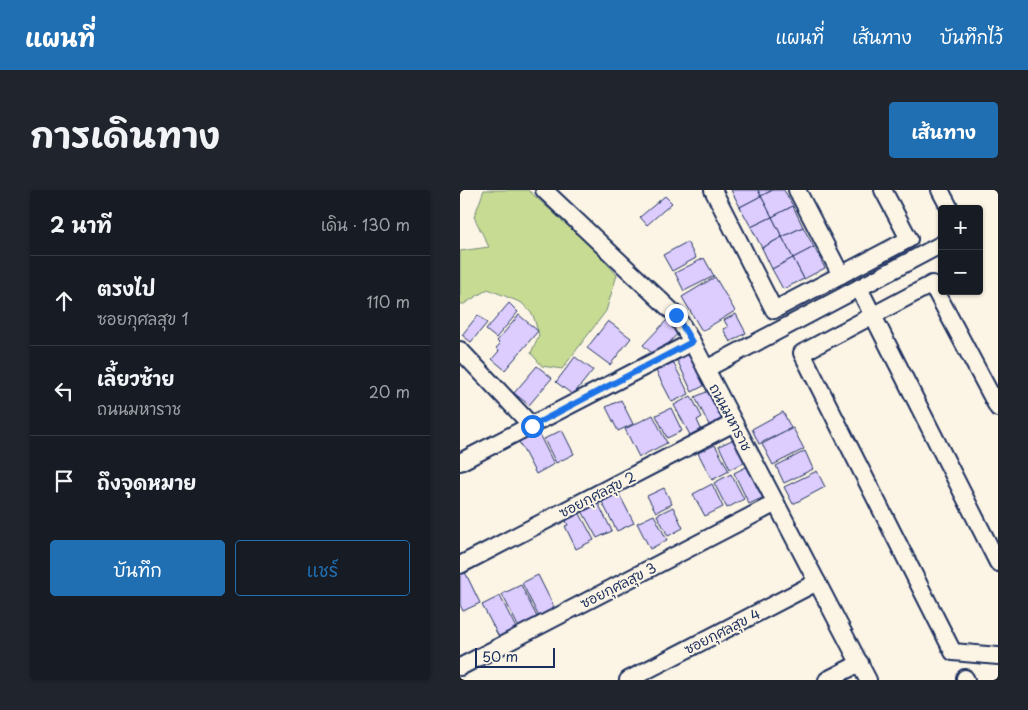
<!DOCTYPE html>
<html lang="th">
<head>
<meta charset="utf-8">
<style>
	:root { --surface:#171b24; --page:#20242c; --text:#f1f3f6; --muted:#9ea1a6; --line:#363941; --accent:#1f6fb2 }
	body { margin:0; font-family:"Playpen Sans","Playpen Sans Thai",sans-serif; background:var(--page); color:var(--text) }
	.controls { position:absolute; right:15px; top:15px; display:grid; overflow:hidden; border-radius:5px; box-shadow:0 1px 4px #0004 }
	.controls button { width:45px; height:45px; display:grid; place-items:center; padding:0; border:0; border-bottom:1px solid var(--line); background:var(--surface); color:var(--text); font:25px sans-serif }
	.scale { position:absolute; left:15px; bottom:12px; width:80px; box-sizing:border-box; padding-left:5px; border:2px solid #1b2f5e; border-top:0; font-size:14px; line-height:18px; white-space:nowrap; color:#1b2f5e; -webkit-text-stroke:4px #fcf5e5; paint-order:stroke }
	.stop { position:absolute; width:15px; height:15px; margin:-11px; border:4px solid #1a73e8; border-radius:50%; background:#fff }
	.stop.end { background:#1a73e8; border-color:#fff; box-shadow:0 1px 5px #0008 }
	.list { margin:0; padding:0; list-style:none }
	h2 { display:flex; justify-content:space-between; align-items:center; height:65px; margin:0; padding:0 20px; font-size:21px }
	h2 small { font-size:16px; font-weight:400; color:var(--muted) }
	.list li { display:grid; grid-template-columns:32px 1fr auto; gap:15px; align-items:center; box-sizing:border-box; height:90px; padding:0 20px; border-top:1px solid var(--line) }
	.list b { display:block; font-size:19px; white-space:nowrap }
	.list p { margin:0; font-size:16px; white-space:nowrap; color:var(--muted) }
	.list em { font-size:16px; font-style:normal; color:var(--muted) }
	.actions { display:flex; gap:10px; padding:15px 20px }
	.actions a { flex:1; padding:11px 0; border:1px solid var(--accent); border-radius:5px; text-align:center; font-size:18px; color:var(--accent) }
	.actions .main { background:var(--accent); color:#fff }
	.icon { flex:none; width:28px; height:28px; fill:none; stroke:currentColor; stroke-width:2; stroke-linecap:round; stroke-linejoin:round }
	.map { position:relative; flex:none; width:538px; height:490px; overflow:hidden; border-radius:5px }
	header { display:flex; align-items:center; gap:30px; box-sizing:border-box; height:70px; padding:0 25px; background:var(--accent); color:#fff }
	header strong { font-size:24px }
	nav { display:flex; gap:28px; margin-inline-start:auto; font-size:18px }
	.intro { display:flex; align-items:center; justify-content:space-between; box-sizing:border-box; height:120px; padding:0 30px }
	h1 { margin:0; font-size:35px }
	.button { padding:12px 22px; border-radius:5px; background:var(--accent); color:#fff; font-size:18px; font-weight:700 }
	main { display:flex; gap:30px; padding:0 30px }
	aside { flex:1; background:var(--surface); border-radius:5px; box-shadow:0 1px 4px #0004 }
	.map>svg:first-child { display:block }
	.green { fill:#c7dc92; stroke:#718678 }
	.building { fill:#ddcdfe; stroke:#1b2f5e }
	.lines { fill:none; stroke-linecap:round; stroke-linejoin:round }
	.minor-casing { stroke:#1b2f5e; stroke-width:20 }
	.minor { stroke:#fcf5e5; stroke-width:16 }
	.route { stroke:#1a73e8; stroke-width:6 }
	.labels { text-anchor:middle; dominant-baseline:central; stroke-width:4; stroke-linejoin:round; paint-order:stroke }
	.street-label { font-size:14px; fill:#1b2f5e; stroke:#fcf5e5 }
</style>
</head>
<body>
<header>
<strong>แผนที่</strong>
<nav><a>แผนที่</a><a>เส้นทาง</a><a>บันทึกไว้</a></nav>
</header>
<div class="intro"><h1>การเดินทาง</h1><a class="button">เส้นทาง</a></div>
<main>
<aside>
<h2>2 นาที<small>เดิน · 130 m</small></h2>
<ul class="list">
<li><svg class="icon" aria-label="ahead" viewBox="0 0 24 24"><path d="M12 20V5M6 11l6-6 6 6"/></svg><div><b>ตรงไป</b><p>ซอยกุศลสุข 1</p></div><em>110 m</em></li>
<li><svg class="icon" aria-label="left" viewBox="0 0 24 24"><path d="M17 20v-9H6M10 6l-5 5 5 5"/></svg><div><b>เลี้ยวซ้าย</b><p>ถนนมหาราช</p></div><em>20 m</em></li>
<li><svg class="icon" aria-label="arrive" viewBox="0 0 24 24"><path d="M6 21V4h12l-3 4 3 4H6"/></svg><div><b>ถึงจุดหมาย</b></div></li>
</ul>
<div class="actions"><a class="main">บันทึก</a><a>แชร์</a></div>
</aside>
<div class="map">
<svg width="538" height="490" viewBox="0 0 538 490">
	<rect width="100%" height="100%" fill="#fcf5e5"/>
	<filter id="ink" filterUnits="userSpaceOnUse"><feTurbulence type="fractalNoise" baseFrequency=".02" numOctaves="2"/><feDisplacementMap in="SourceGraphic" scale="10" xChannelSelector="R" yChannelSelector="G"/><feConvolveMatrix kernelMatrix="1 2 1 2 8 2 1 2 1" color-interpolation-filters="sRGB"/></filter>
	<g filter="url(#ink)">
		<path class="green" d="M24,0H68L131,56L157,85L146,121L102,179L82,176L71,163L79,145L73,125L62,113L28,99L4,114H0V61L29,57L14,27Z"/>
		<g class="building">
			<path d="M271,0H298L301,6L280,17Z"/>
			<path d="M298,0H313L301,6Z"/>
			<path d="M313,0H324L333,16L312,27L301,6Z"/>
			<path d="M205,6L212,13L187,35L180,27Z"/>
			<path d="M301,6L312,27L291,37L280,17Z"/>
			<path d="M333,16L343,37L322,47L312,27Z"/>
			<path d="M312,27L322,47L302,58L291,37Z"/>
			<path d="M343,37L354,57L333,68L322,47Z"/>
			<path d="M322,47L333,68L312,79L302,58Z"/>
			<path d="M227,52L236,68L212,81L203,65Z"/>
			<path d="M354,57L365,78L344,89L333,68Z"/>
			<path d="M244,68L254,86L224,101L215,83Z"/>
			<path d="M333,68L344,89L323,99L312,79Z"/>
			<path d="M255,87L275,121L242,141L222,107Z"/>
			<path d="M49,113L58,122L36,148L26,140Z"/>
			<path d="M276,124L286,143L270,152L263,139L268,137L264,130Z"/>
			<path d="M18,125L27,133L11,152L2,145Z"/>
			<path d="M59,125L78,141L45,180L32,169L39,161L36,158L40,154L37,151Z"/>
			<path d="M207,130L220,141L196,167L183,155Z"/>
			<path d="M148,131L171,148L150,175L127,158Z"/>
			<path d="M233,162L249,193L232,202L217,170Z"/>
			<path d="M115,167L133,180L113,205L96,192Z"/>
			<path d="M212,170L229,204L212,212L195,179Z"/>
			<path d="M77,176L92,188L69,215L54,203Z"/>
			<path d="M253,199L267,226L249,235L235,207Z"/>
			<path d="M231,206L242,227L237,230L241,239L230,245L214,215Z"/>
			<path d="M161,210L173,234L158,241L146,217Z"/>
			<path d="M211,218L222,241L207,248L196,225Z"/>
			<path d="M323,222L331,238L299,254L292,239Z"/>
			<path d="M193,225L207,253L179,267L165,239Z"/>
			<path d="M333,238L344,259L313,275L302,254Z"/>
			<path d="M77,240L94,274L76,284L58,250Z"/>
			<path d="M102,240L114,264L96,273L84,249Z"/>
			<path d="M276,248L288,271L270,279L259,256Z"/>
			<path d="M255,255L269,281L252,290L238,263Z"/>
			<path d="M345,261L353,279L324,293L316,276Z"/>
			<path d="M290,275L306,306L289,314L274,283Z"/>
			<path d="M357,281L365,297L333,314L324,297Z"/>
			<path d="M271,284L284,309L267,318L254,293Z"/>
			<path d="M252,294L263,317L245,326L233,304Z"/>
			<path d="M204,298L212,314L196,322L187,306Z"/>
			<path d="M158,302L174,333L157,341L141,310Z"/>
			<path d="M138,313L152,341L137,348L122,321Z"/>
			<path d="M213,317L223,338L208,346L197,325Z"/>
			<path d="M119,322L134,350L116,359L105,336L108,335L105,329Z"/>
			<path d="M194,325L207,350L190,359L177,333Z"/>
			<path d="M5,382L20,413L3,421L0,415V384Z"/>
			<path d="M78,385L95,419L79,427L62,393Z"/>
			<path d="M61,395L78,429L59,438L42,404Z"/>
			<path d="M40,406L56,438L39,447L22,415Z"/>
		</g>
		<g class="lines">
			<defs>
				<g id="minor">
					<path d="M84,0L216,125L232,152L408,490"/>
					<path d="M253,0L314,120L449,49L423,0"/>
					<path d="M337,0L381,85"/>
					<path d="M480,0L490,19"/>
					<path d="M399,98L538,373"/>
					<path d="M0,160L72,236"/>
					<path d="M246,179L482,54"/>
					<path d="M538,218L472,94L342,163L493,462L538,466"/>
					<path d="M0,272L232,152"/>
					<path d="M0,375L274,233"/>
					<path d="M0,477L316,313"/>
					<path d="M505,488L506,490"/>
					<path d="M168,490L357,392"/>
					<path d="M367,490L400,473"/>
				</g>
			</defs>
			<use href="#minor" class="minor-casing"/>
			<use href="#minor" class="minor"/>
		</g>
	</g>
	<g class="lines" filter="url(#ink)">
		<path class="route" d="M72,236L232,152L216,125"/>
	</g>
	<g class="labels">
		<g class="street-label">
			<text transform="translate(271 227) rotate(62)">ถนนมหาราช</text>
			<text transform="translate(137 304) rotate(-27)">ซอยกุศลสุข 2</text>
			<text transform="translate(158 395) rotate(-27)">ซอยกุศลสุข 3</text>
			<text transform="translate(262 441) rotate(-27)">ซอยกุศลสุข 4</text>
		</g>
	</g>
</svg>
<div class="controls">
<button>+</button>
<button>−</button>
</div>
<div class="scale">50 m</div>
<div class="stop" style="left:72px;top:236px"></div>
<div class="stop end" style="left:216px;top:125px"></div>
</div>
</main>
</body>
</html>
